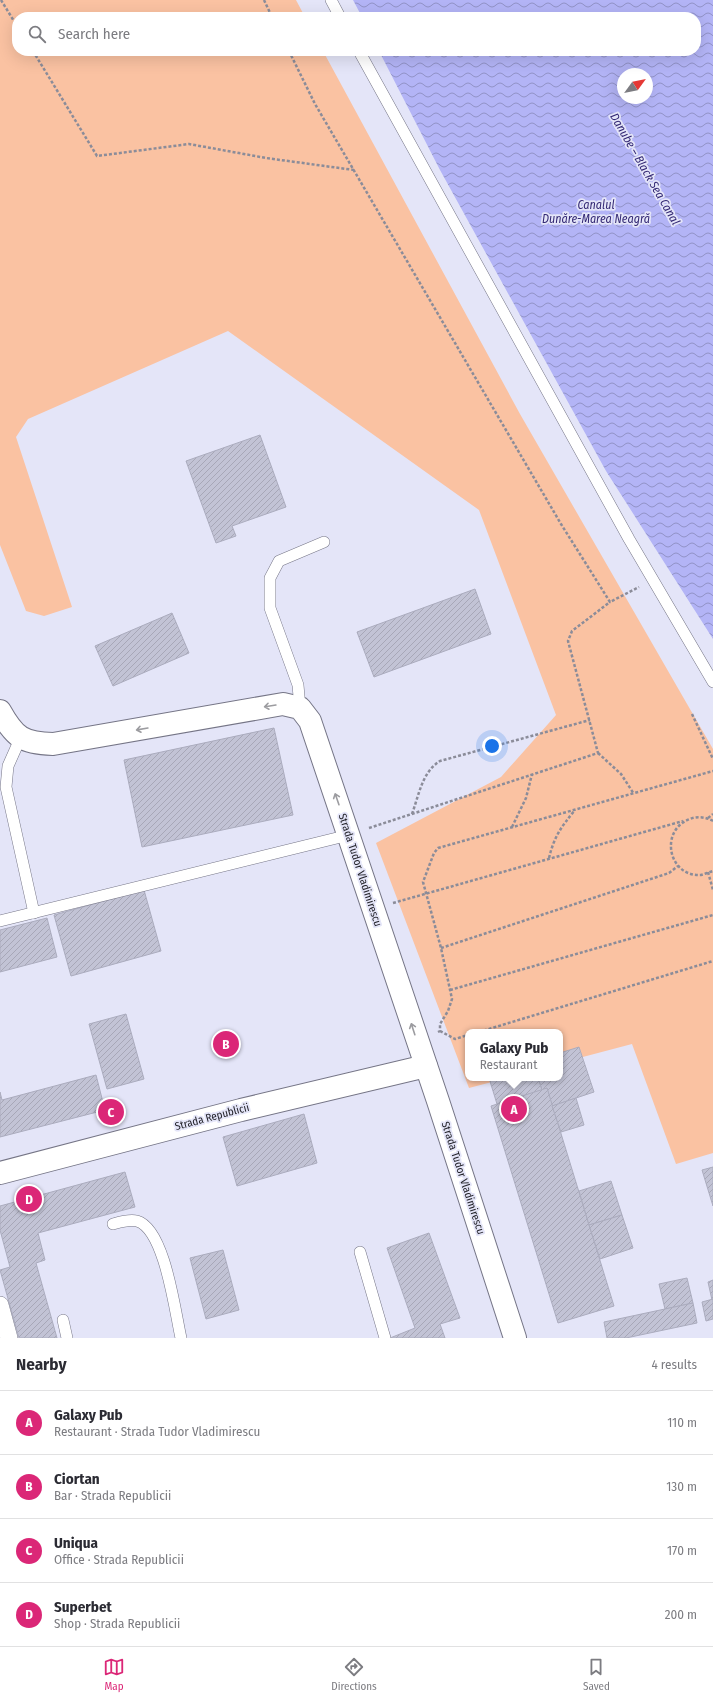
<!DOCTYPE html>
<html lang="en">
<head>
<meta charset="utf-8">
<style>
	:root { --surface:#fff; --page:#f7f7f7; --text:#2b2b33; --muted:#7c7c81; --line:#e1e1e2; --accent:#db2777 }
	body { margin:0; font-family:"Fira Sans Condensed",sans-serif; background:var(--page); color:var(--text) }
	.compass { position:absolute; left:617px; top:68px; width:36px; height:36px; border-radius:50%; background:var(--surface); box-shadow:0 4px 16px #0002; rotate:57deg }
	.you { position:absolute; left:492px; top:746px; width:14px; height:14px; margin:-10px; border:3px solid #fff; border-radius:50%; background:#1a73e8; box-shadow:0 0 0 6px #1a73e833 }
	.badge { display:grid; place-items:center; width:26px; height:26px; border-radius:50%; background:var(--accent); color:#fff; font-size:13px; font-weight:700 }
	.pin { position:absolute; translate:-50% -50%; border:2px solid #fff; box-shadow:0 1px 4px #0006 }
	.popup { position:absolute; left:465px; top:1029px; width:98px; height:52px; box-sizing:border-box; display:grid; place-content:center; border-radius:8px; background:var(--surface); filter:drop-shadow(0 1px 3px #0005); font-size:13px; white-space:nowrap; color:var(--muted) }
	.popup b { font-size:15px; color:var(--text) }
	.popup::after { content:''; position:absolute; left:50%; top:100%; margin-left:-8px; border:8px solid transparent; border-top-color:var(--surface) }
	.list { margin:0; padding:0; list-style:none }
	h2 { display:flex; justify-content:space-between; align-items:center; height:52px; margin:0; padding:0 16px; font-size:17px }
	h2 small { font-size:13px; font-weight:400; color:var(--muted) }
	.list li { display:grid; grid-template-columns:26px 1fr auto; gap:12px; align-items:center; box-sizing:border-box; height:64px; padding:0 16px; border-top:1px solid var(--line) }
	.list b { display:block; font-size:15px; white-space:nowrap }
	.list p { margin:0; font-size:13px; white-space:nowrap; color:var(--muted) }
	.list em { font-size:13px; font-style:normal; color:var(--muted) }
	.icon { flex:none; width:22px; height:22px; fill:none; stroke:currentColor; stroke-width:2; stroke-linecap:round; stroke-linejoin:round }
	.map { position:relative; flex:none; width:713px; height:1338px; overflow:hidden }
	.search { position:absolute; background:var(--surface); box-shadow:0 4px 16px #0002; left:12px; right:12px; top:12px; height:44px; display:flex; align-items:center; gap:10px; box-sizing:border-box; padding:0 14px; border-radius:16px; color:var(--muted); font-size:15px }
	.sheet { height:308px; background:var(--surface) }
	nav { display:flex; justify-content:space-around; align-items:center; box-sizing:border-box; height:56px; border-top:1px solid var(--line); background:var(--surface); font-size:11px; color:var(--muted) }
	nav a { display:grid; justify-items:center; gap:2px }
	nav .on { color:var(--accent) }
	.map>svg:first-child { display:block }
	.green { fill:#fac2a2 }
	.water { fill:url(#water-waves); fill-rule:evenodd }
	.building { fill:url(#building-hatch); stroke:#abacbe }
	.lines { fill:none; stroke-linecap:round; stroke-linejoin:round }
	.service-casing { stroke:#757586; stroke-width:12 }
	.pedestrian-casing { stroke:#757586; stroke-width:18 }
	.minor-casing { stroke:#757586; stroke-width:24 }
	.path { stroke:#8b8c99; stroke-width:2.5; stroke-dasharray:3 2; stroke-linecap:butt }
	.service { stroke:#fff; stroke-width:11 }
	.pedestrian { stroke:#fff; stroke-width:17 }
	.minor { stroke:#fff; stroke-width:22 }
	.oneway { stroke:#9c9ca0 }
	.labels { text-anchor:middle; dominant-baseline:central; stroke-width:3.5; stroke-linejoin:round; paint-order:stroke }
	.street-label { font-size:11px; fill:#24242b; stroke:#e4e5f8 }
	.water-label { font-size:12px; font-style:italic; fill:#322773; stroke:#e4e5f8 }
</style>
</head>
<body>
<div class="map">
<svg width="713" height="1338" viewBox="0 0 713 1338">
	<defs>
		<pattern id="water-waves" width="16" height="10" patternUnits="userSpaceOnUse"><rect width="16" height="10" fill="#b3b4f6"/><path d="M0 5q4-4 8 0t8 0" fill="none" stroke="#9192c7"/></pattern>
		<pattern id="building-hatch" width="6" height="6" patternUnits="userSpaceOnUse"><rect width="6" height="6" fill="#c2c3d5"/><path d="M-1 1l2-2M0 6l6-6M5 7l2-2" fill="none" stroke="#a7a7b7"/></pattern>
	</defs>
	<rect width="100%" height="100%" fill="#e4e5f8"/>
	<path class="green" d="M0,0H296L305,17H17V51H323L520,414L713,749V1153L676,1164L632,1044L560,1063V1032H468V1078H507L469,1088L376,843L501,777L556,715L479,510L228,331L28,419L16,437L72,607L44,616L26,611L0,545Z"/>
	<path class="water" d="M353,0H713V639L606,471L440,170L379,51H696V17H362ZM623,74H647V98H623Z"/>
	<g class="building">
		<path d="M260,435L286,507L232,526L236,536L216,543L186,461Z"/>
		<path d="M475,589L491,634L374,677L357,632Z"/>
		<path d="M172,613L189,653L113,686L95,646Z"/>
		<path d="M274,728L293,815L142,847L124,760Z"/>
		<path d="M144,890L161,951L71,976L54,915Z"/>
		<path d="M47,918L57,957L0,972V930Z"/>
		<path d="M126,1014L144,1079L107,1089L89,1024Z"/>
		<path d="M579,1047L594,1092L552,1106L547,1088L542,1090L538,1078H560V1053Z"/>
		<path d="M96,1075L105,1110L0,1137V1092L2,1100Z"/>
		<path d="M489,1078H538L542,1090L497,1104Z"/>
		<path d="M547,1088L614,1306L558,1323L491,1106Z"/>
		<path d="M576,1098L584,1125L561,1132L552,1106Z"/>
		<path d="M304,1114L317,1163L237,1186L223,1137Z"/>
		<path d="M713,1167V1206L702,1170Z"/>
		<path d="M125,1172L135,1207L38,1233L45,1260L36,1263L57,1338H19L0,1270L10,1267L0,1230V1206Z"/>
		<path d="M611,1181L622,1215L589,1225L579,1191Z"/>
		<path d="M622,1215L633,1248L600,1259L589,1225Z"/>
		<path d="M429,1233L460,1318L440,1324L445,1338H390L415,1328L387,1248Z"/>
		<path d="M223,1250L239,1310L206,1319L190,1258Z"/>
		<path d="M687,1278L693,1303L665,1309L659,1284Z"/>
		<path d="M713,1280V1299L712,1300L708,1282Z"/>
		<path d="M713,1299V1319L706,1321L702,1302Z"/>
		<path d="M693,1303L697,1323L626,1338H607L604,1322Z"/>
	</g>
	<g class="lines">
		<defs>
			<g id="service">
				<path d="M331,0L340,17"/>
				<path d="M359,51L629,539L713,682"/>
				<path d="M300,708L298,685L270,608V578L279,561L324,542"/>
				<path d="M20,739L8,766L6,787L34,913"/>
				<path d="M0,921L349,835"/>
				<path d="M113,1224C120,1222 129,1219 137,1221C165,1229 175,1312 181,1338"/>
				<path d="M360,1252L385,1338"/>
				<path d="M63,1320L67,1338"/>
			</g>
			<path id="pedestrian" d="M0,1305L9,1338"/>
			<g id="minor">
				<path d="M0,711C15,738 23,743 53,744L283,704L300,708L310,721L438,1101L515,1338"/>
				<path d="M0,1173L241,1110L426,1066"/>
			</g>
		</defs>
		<use href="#service" class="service-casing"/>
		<use href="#pedestrian" class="pedestrian-casing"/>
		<use href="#minor" class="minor-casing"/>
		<g class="path">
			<path d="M1,0L17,26"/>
			<path d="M264,0L272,17"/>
			<path d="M33,51L97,156L189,144L266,158L354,170"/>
			<path d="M289,51L315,104L561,524L610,602L639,587"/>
			<path d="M692,714L713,759"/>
			<path d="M598,753L621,774L634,794"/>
			<path d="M412,814C419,795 422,772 440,761L590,720"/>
			<path d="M708,818L713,814"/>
			<path d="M713,821C706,817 697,816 690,819C659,830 668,877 701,875C705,874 709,872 713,871"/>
			<path d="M512,827L526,798L532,774"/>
			<path d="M369,828L598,753L568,641L572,631L610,602"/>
			<path d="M549,858C554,837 561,827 575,810"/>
			<path d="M708,872L713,890"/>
			<path d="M393,903L683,821"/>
			<path d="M441,948L669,873L678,866"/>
			<path d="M450,990L713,915"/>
			<path d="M440,1031L455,1039L468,1035"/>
			<path d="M438,1032L440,1031V1024L448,1011L452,999L441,948L423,882L434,853L438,848L713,771"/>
			<path d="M479,1032L713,961"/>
		</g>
		<use href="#service" class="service"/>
		<use href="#pedestrian" class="pedestrian"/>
		<use href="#minor" class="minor"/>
	</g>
	<defs><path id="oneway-shaft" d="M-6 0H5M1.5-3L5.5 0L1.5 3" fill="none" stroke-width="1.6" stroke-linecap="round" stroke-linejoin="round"/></defs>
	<g class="oneway">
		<use href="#oneway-shaft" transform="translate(270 706) rotate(171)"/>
		<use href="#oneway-shaft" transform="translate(142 729) rotate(170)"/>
		<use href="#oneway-shaft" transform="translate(337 799) rotate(-109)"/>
		<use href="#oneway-shaft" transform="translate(413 1029) rotate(-108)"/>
	</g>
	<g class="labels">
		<g class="street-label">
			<text transform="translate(360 870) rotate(72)">Strada Tudor Vladimirescu</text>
			<text transform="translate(212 1117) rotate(-15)">Strada Republicii</text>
			<text transform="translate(463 1178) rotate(72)">Strada Tudor Vladimirescu</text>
		</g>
		<g class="water-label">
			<text transform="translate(645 169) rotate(60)">Danube – Black Sea Canal</text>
			<text x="596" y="205">Canalul<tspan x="596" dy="14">Dunăre-Marea Neagră</tspan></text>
		</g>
	</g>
</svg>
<svg class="compass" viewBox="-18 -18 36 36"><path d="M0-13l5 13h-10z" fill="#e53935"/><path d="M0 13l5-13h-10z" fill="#7c7c81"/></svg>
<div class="you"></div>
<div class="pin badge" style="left:514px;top:1109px">A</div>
<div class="popup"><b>Galaxy Pub</b>Restaurant</div>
<div class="pin badge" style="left:226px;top:1044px">B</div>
<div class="pin badge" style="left:111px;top:1112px">C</div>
<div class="pin badge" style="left:29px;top:1199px">D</div>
<div class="search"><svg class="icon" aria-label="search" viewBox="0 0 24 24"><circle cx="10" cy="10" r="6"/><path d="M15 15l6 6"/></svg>Search here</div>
</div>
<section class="sheet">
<h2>Nearby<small>4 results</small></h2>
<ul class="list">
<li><span class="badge">A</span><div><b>Galaxy Pub</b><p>Restaurant · Strada Tudor Vladimirescu</p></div><em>110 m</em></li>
<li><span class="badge">B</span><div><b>Ciortan</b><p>Bar · Strada Republicii</p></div><em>130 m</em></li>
<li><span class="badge">C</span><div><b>Uniqua</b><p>Office · Strada Republicii</p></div><em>170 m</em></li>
<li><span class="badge">D</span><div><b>Superbet</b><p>Shop · Strada Republicii</p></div><em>200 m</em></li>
</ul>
</section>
<nav>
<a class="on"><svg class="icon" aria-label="map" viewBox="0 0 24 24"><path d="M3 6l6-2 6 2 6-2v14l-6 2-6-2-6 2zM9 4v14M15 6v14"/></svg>Map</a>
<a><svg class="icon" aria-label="directions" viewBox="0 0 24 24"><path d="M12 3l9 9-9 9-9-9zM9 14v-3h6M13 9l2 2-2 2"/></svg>Directions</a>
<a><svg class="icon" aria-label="saved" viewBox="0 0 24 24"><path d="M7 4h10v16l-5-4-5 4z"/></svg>Saved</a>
</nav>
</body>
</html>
